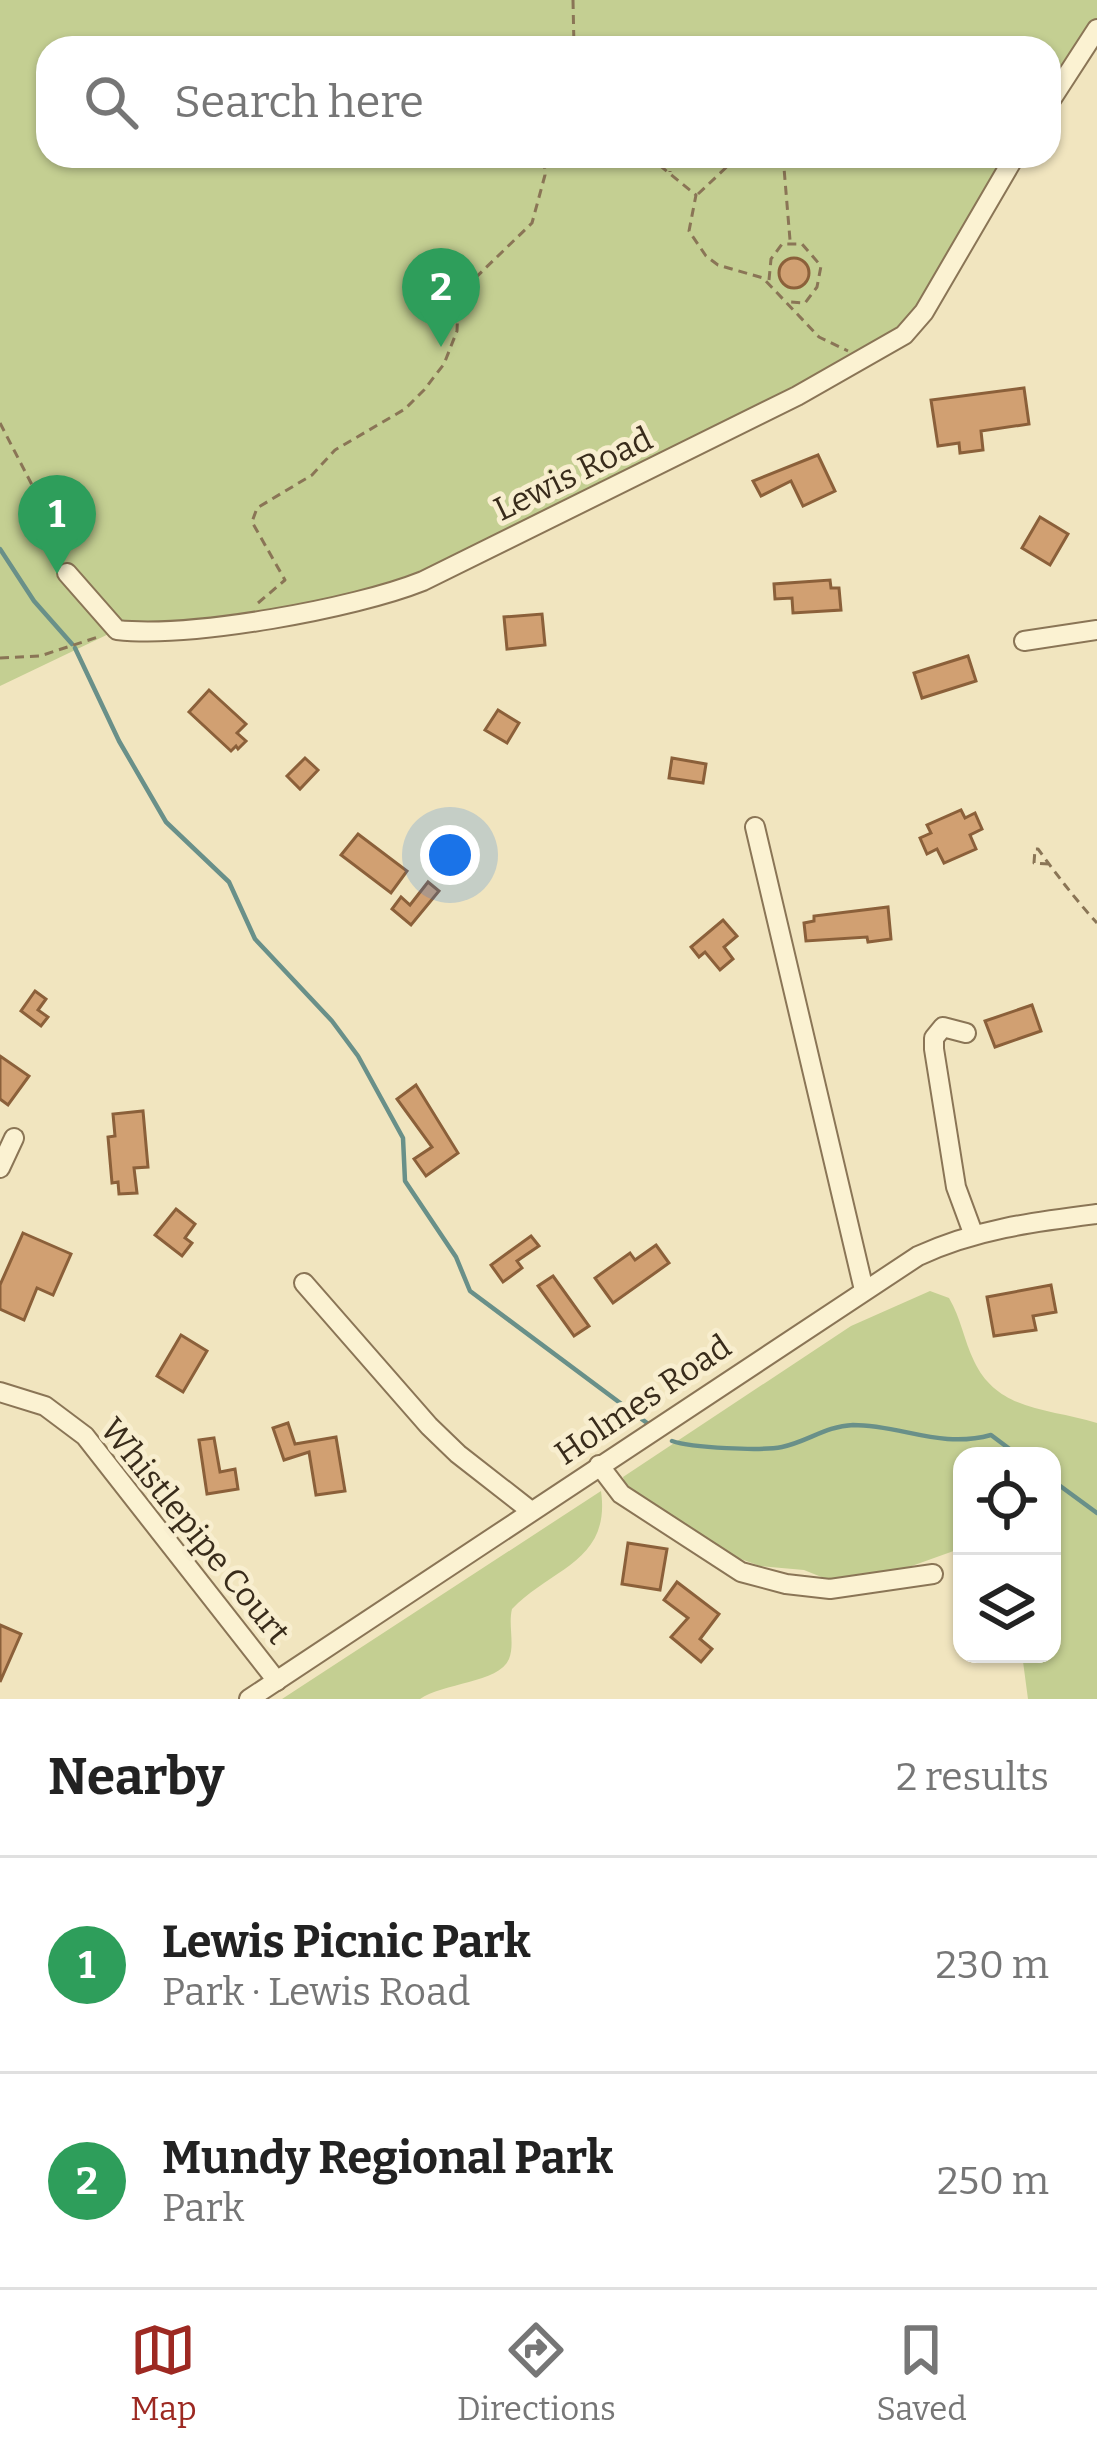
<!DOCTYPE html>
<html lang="en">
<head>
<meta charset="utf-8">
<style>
	:root { --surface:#fff; --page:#f6f6f6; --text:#222; --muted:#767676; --line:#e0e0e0; --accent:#9d2922 }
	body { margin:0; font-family:Bitter,serif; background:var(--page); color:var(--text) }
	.controls { position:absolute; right:36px; bottom:36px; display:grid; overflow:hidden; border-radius:24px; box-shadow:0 3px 9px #0004 }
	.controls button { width:108px; height:108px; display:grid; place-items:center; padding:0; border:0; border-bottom:3px solid var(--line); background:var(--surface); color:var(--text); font:60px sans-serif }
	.you { position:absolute; left:450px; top:855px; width:42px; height:42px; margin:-30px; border:9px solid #fff; border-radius:50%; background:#1a73e8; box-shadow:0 0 0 18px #1a73e833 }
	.badge { display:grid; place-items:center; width:78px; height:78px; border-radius:50%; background:var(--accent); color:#fff; font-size:39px; font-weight:700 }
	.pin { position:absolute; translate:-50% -99px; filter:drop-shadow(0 3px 6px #0008) }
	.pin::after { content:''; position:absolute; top:63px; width:42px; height:36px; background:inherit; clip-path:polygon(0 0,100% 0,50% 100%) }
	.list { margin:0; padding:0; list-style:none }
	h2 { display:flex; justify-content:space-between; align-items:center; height:156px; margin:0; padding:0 48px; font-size:51px }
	h2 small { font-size:39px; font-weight:400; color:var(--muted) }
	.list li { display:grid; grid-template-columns:78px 1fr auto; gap:36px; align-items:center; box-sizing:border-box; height:216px; padding:0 48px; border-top:3px solid var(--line) }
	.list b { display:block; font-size:45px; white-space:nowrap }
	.list p { margin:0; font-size:39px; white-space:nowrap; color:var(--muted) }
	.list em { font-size:39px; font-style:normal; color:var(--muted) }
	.icon { flex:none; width:66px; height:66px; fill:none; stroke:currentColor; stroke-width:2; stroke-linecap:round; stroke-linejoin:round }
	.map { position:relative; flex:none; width:1097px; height:1699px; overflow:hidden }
	.search { position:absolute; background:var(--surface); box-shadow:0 3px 9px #0004; left:36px; right:36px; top:36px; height:132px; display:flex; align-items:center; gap:30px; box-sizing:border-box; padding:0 42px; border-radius:36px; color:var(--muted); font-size:45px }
	.sheet { height:588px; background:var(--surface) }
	nav { display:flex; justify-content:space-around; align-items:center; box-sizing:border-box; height:168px; border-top:3px solid var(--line); background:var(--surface); font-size:33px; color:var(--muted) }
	nav a { display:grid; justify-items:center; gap:6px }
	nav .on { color:var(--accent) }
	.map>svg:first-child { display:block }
	.green { fill:#c4cf92 }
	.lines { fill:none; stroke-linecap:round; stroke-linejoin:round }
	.stream { stroke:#699089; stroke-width:4.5 }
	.building { fill:#d1a072; stroke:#8b603a; stroke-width:3 }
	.minor-casing { stroke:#8a7556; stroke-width:22 }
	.path { stroke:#8a7556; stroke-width:3; stroke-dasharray:9 6; stroke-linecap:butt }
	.minor { stroke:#fbf2d2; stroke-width:18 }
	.labels { text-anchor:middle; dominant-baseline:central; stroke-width:10; stroke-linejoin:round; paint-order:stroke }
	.street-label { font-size:33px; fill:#392c1b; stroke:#f8eecf }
</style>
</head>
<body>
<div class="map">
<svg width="1097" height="1699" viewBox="0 0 1097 1699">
	<rect width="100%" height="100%" fill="#f1e5bf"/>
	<g class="green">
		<path d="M0,0H1097V30L1049,108V48H48V156H1020L904,335L389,595L263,619L117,630L0,686Z"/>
		<path d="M930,1291L949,1298C961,1318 964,1341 974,1361C998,1412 1049,1408 1097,1423V1699H1028L1022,1654H1052V1456H962V1548L881,1577L844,1581L824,1578L804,1570L760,1566L738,1558L626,1487L623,1477L851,1326Z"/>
		<path d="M601,1491C611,1562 551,1568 512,1609C508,1625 515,1644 509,1659C499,1683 442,1683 420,1699H282Z"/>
	</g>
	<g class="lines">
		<g class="stream">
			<path d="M0,549L34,601L72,644"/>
			<path d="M75,648L119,741L166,822L229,882L255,939L332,1021L358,1056L403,1138L405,1181L456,1257L470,1291L647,1423"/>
			<path d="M672,1441C692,1448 761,1451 782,1447C807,1442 826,1426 853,1425C902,1425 940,1449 991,1435L1019,1456"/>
			<path d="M1052,1480L1097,1513"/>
		</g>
	</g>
	<g class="building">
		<circle cx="794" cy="273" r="15"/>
		<path d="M1024,388L1029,424L981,431L983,450L960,453L959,443L938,446L931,400Z"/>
		<path d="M818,455L835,491L803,506L791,481L761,496L753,481Z"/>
		<path d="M1040,517L1068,534L1050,565L1022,548Z"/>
		<path d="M830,580L831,588H839L841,610L793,613L792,598L775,599L774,584Z"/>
		<path d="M542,614L545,645L507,649L504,617Z"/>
		<path d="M968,656L976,681L922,698L914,673Z"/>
		<path d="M209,690L246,724L237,733L246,741L238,749L236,746L231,751L189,712Z"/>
		<path d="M498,710L519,723L507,743L485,730Z"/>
		<path d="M305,758L318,770L300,789L287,776Z"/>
		<path d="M672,758L706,764L703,783L669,778Z"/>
		<path d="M961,810L965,818L975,813L982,829L970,835L976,849L944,863L937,849L927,854L920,838L931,833L927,825Z"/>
		<path d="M358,834L407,871L391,893L341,855Z"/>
		<path d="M428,882L439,891L411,925L392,909L401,897L410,905Z"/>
		<path d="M888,907L891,939L868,942L867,937L806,941L804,923L814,921V916Z"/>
		<path d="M723,920L737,936L724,947L733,959L720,970L705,952L699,957L691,947Z"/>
		<path d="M35,991L46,999L38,1010L48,1017L41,1026L21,1011Z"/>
		<path d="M1032,1005L1041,1031L995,1047L985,1021Z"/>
		<path d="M0,1056L29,1076L8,1105L0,1099Z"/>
		<path d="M416,1085L458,1153L426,1176L414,1159L432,1147L397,1099Z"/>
		<path d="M143,1111L148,1167L134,1168L137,1193L119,1194L118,1182L112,1183L108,1137L115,1136L113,1114Z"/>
		<path d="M176,1209L195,1224L185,1238L192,1243L182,1256L155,1235Z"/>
		<path d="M23,1233L71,1254L53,1295L37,1288L24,1320L0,1309V1285Z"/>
		<path d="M531,1236L539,1246L517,1261L522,1268L503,1282L491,1265Z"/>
		<path d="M656,1245L669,1263L613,1303L595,1278L630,1253L635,1260Z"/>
		<path d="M553,1276L589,1326L574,1336L538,1286Z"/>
		<path d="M1051,1285L1056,1312L1033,1316L1036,1330L994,1336L987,1297Z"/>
		<path d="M181,1335L207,1351L183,1392L157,1376Z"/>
		<path d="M288,1423L295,1444L336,1437L345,1491L316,1495L309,1452L284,1460L273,1428Z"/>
		<path d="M214,1438L220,1472L235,1469L238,1489L207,1494L199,1440Z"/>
		<path d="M628,1543L667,1549L660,1590L622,1584Z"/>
		<path d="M677,1582L719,1614L700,1639L712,1649L701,1662L671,1637L688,1618L664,1600Z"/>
		<path d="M0,1625L21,1634L0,1682Z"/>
	</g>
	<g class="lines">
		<defs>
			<g id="minor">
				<path d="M1049,103L1097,29"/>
				<path d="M67,573L117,630C191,638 353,609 423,581L797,396L904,335L924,312L1015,156"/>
				<path d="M1024,641L1097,630"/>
				<path d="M755,827L864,1290"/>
				<path d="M966,1033L943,1027L934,1038V1049L956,1187L973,1233"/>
				<path d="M0,1168L14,1138"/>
				<path d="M304,1283L429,1426L458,1454L531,1511"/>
				<path d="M0,1392L45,1406L85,1436L277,1681"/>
				<path d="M599,1465L621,1494L741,1572L786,1584L830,1589L933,1574"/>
				<path d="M249,1699L918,1256C976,1229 1034,1222 1097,1214"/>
			</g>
		</defs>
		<use href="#minor" class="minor-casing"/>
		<g class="path">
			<path d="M573,0L574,48"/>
			<path d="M648,156L696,195L689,231L706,256L718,265L763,278L819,337L848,351"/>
			<path d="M670,156V172"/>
			<path d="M783,156L790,240"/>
			<path d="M698,194L732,162L733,156"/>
			<path d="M769,280L771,259L782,244H802L821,266L817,287L805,303L791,302"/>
			<path d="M0,423L47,514L62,557"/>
			<path d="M258,603L285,580L252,522L257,508L312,475L335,450L405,409L424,390L444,364L457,331L458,306L468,285L532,223L545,175L544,156"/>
			<path d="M0,658L40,656L98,637"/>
			<path d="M1049,864L1034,863L1035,849H1038C1057,875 1075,899 1097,923"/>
		</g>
		<use href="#minor" class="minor"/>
	</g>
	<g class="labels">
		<g class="street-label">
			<text transform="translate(573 474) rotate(-26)">Lewis Road</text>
			<text transform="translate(643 1400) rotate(-34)">Holmes Road</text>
			<text transform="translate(195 1531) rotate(51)">Whistlepipe Court</text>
		</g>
	</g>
</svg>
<div class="controls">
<button><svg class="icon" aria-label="locate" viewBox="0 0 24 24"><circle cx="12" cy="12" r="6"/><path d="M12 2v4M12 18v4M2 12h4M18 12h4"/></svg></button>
<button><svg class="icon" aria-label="layers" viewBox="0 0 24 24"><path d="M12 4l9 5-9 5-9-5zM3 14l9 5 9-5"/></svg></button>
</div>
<div class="you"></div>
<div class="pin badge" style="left:57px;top:574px;background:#2e9e5b">1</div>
<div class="pin badge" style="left:441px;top:347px;background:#2e9e5b">2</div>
<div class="search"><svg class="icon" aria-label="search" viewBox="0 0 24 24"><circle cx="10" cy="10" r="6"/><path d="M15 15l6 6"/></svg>Search here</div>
</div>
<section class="sheet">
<h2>Nearby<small>2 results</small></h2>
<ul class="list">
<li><span class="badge" style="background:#2e9e5b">1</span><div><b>Lewis Picnic Park</b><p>Park · Lewis Road</p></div><em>230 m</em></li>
<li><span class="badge" style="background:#2e9e5b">2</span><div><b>Mundy Regional Park</b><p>Park</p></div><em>250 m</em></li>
</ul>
</section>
<nav>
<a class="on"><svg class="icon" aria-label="map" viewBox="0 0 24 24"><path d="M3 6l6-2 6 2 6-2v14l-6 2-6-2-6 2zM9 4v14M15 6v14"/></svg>Map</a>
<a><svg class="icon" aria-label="directions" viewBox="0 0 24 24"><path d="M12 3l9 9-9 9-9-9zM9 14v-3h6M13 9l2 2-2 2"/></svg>Directions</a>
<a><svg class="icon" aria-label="saved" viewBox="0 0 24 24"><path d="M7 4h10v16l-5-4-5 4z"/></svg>Saved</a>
</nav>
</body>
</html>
